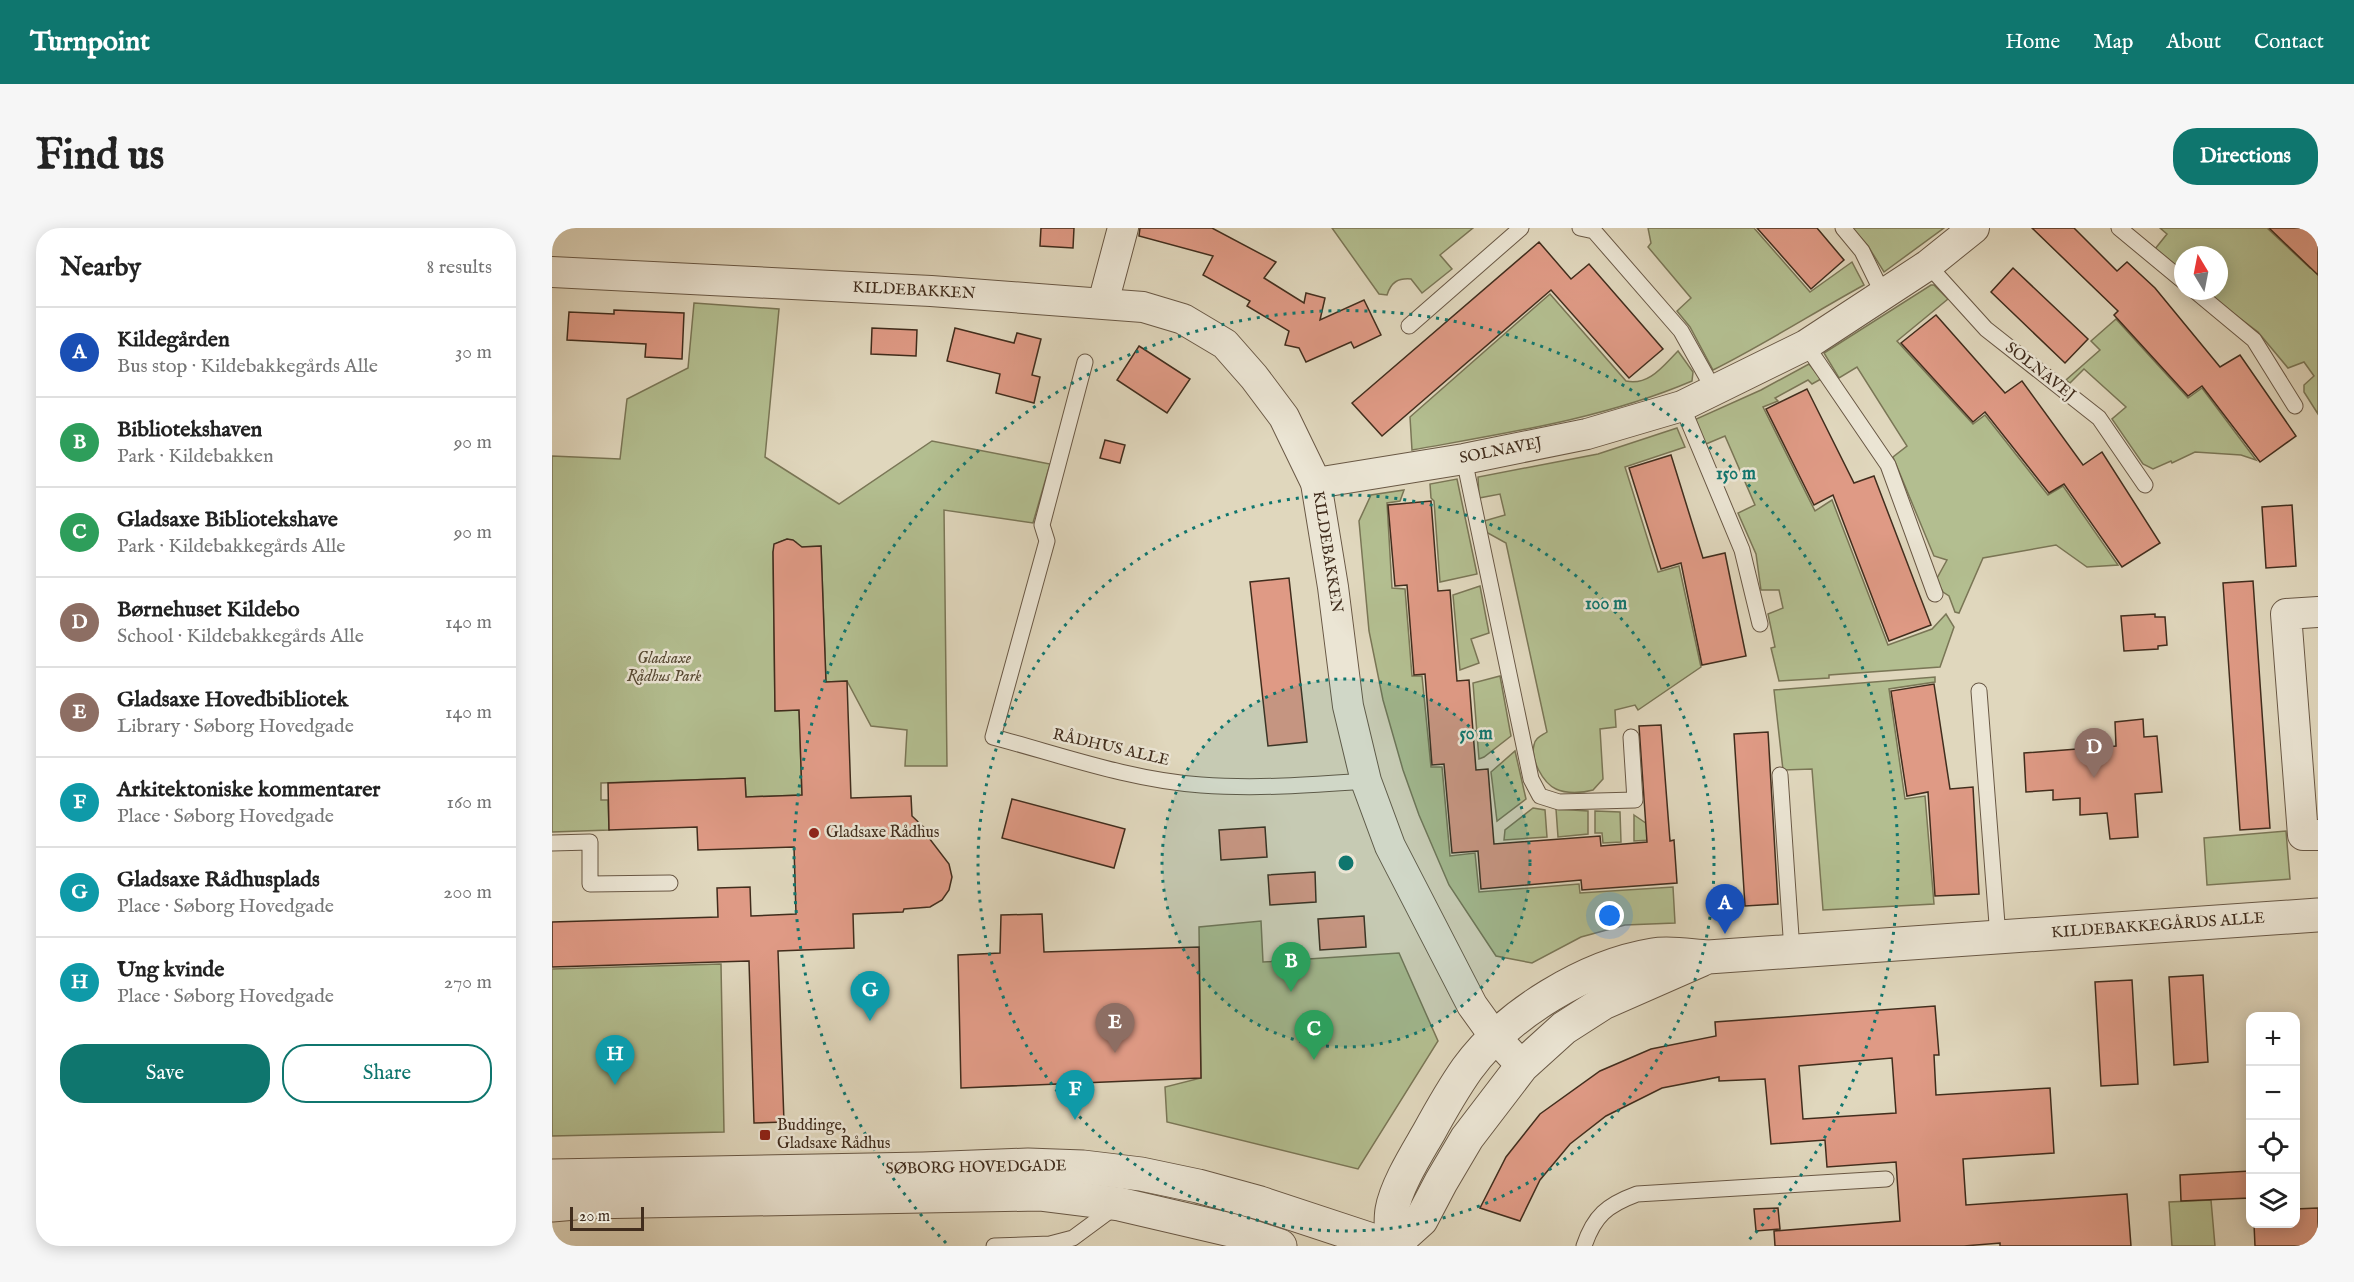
<!DOCTYPE html>
<html lang="en">
<head>
<meta charset="utf-8">
<style>
	:root { --surface:#fff; --page:#f6f6f6; --text:#222; --muted:#767676; --line:#e0e0e0; --accent:#0f766e }
	body { margin:0; font-family:"IM FELL English",serif; background:var(--page); color:var(--text) }
	.controls { position:absolute; right:18px; bottom:18px; display:grid; overflow:hidden; border-radius:12px; box-shadow:0 3px 15px #0003 }
	.controls button { width:54px; height:54px; display:grid; place-items:center; padding:0; border:0; border-bottom:2px solid var(--line); background:var(--surface); color:var(--text); font:30px sans-serif }
	.compass { position:absolute; left:1622px; top:18px; width:54px; height:54px; border-radius:50%; background:var(--surface); box-shadow:0 3px 15px #0003; rotate:350deg }
	.scale { position:absolute; left:18px; bottom:15px; width:74px; box-sizing:border-box; padding-left:6px; border:3px solid #412d1d; border-top:0; font-size:16px; line-height:21px; white-space:nowrap; color:#412d1d; -webkit-text-stroke:4px #ebe5d4; paint-order:stroke }
	.you { position:absolute; left:1058px; top:688px; width:21px; height:21px; margin:-15px; border:4px solid #fff; border-radius:50%; background:#1a73e8; box-shadow:0 0 0 9px #1a73e833 }
	.badge { display:grid; place-items:center; width:39px; height:39px; border-radius:50%; background:var(--accent); color:#fff; font-size:20px; font-weight:700 }
	.pin { position:absolute; translate:-50% -50px; filter:drop-shadow(0 2px 3px #0008) }
	.pin::after { content:''; position:absolute; top:32px; width:21px; height:18px; background:inherit; clip-path:polygon(0 0,100% 0,50% 100%) }
	.list { margin:0; padding:0; list-style:none }
	h2 { display:flex; justify-content:space-between; align-items:center; height:78px; margin:0; padding:0 24px; font-size:26px }
	h2 small { font-size:20px; font-weight:400; color:var(--muted) }
	.list li { display:grid; grid-template-columns:39px 1fr auto; gap:18px; align-items:center; box-sizing:border-box; height:90px; padding:0 24px; border-top:2px solid var(--line) }
	.list b { display:block; font-size:22px; white-space:nowrap }
	.list p { margin:0; font-size:20px; white-space:nowrap; color:var(--muted) }
	.list em { font-size:20px; font-style:normal; color:var(--muted) }
	.actions { display:flex; gap:12px; padding:18px 24px }
	.actions a { flex:1; padding:14px 0; border:2px solid var(--accent); border-radius:24px; text-align:center; font-size:21px; color:var(--accent) }
	.actions .main { background:var(--accent); color:#fff }
	.icon { flex:none; width:33px; height:33px; fill:none; stroke:currentColor; stroke-width:2; stroke-linecap:round; stroke-linejoin:round }
	.map { position:relative; flex:none; width:1766px; height:1018px; overflow:hidden; border-radius:24px }
	header { display:flex; align-items:center; gap:36px; box-sizing:border-box; height:84px; padding:0 30px; background:var(--accent); color:#fff }
	header strong { font-size:28px }
	nav { display:flex; gap:33px; margin-inline-start:auto; font-size:21px }
	.intro { display:flex; align-items:center; justify-content:space-between; box-sizing:border-box; height:144px; padding:0 36px }
	h1 { margin:0; font-size:42px }
	.button { padding:15px 27px; border-radius:24px; background:var(--accent); color:#fff; font-size:21px; font-weight:700 }
	main { display:flex; gap:36px; padding:0 36px }
	aside { flex:1; background:var(--surface); border-radius:24px; box-shadow:0 3px 15px #0003 }
	.map>svg:first-child { display:block }
	.green { fill:#b3be90; stroke:#7a7656; stroke-width:1.5 }
	.building { fill:#df9a85; stroke:#412d1d; stroke-width:1.5; fill-rule:evenodd }
	.lines { fill:none; stroke-linecap:round; stroke-linejoin:round }
	.service-casing { stroke:#695845; stroke-width:17 }
	.minor-casing { stroke:#695845; stroke-width:32 }
	.tertiary-casing { stroke:#695845; stroke-width:35 }
	.service { stroke:#ebe5d4; stroke-width:15 }
	.minor { stroke:#ebe5d4; stroke-width:30 }
	.tertiary { stroke:#ebe5d4; stroke-width:33 }
	.ring { fill:none; stroke:#0f766e; stroke-width:3; stroke-dasharray:3 6 }
	.poi-dot { fill:#8f2418; stroke:#ebe5d4; stroke-width:2 }
	.labels { text-anchor:middle; dominant-baseline:central; stroke-width:5; stroke-linejoin:round; paint-order:stroke }
	.street-label { font-size:16px; fill:#412d1d; stroke:#ebe5d4 }
	.park-label { font-size:16px; font-style:italic; fill:#584a34; stroke:#ebe5d4 }
	.poi-label { font-size:16px; fill:#412d1d; stroke:#ebe5d4; text-anchor:start }
	.centre { fill:#0f766e; stroke:#ebe5d4; stroke-width:3 }
	.ring-label { font-size:18px; text-anchor:middle; font-weight:bold; fill:#0f766e; stroke:#ebe5d4; stroke-width:5; stroke-linejoin:round; paint-order:stroke }
</style>
</head>
<body>
<header>
<strong>Turnpoint</strong>
<nav><a>Home</a><a>Map</a><a>About</a><a>Contact</a></nav>
</header>
<div class="intro"><h1>Find us</h1><a class="button">Directions</a></div>
<main>
<aside>
<h2>Nearby<small>8 results</small></h2>
<ul class="list">
<li><span class="badge" style="background:#1a4fb4">A</span><div><b>Kildegården</b><p>Bus stop · Kildebakkegårds Alle</p></div><em>30 m</em></li>
<li><span class="badge" style="background:#2e9e5b">B</span><div><b>Bibliotekshaven</b><p>Park · Kildebakken</p></div><em>90 m</em></li>
<li><span class="badge" style="background:#2e9e5b">C</span><div><b>Gladsaxe Bibliotekshave</b><p>Park · Kildebakkegårds Alle</p></div><em>90 m</em></li>
<li><span class="badge" style="background:#8d6e63">D</span><div><b>Børnehuset Kildebo</b><p>School · Kildebakkegårds Alle</p></div><em>140 m</em></li>
<li><span class="badge" style="background:#8d6e63">E</span><div><b>Gladsaxe Hovedbibliotek</b><p>Library · Søborg Hovedgade</p></div><em>140 m</em></li>
<li><span class="badge" style="background:#0f9aa8">F</span><div><b>Arkitektoniske kommentarer</b><p>Place · Søborg Hovedgade</p></div><em>160 m</em></li>
<li><span class="badge" style="background:#0f9aa8">G</span><div><b>Gladsaxe Rådhusplads</b><p>Place · Søborg Hovedgade</p></div><em>200 m</em></li>
<li><span class="badge" style="background:#0f9aa8">H</span><div><b>Ung kvinde</b><p>Place · Søborg Hovedgade</p></div><em>270 m</em></li>
</ul>
<div class="actions"><a class="main">Save</a><a>Share</a></div>
</aside>
<div class="map">
<svg width="1766" height="1018" viewBox="0 0 1766 1018">
	<rect width="100%" height="100%" fill="#e0d7bd"/>
	<filter id="stains"><feTurbulence type="fractalNoise" baseFrequency=".00333" numOctaves="4"/><feColorMatrix values="0 0 0 0 .2 0 0 0 0 .09 0 0 0 0 .02 0 0 0 .5 -.17"/></filter>
	<radialGradient id="worn" r=".72"><stop offset=".6" stop-color="#630" stop-opacity="0"/><stop offset="1" stop-color="#630" stop-opacity=".3"/></radialGradient>
	<g class="green">
		<path d="M780,0H921L888,27L900,41L870,65L859,51C846,50 839,54 835,67L827,66Z"/>
		<path d="M1096,0H1202L1258,64L1300,34L1312,57C1261,85 1213,116 1161,142L1138,99L1125,83L1139,70L1096,19L1099,15Z"/>
		<path d="M1300,0H1392L1332,44L1316,18Z"/>
		<path d="M1608,0H1715L1758,40L1766,34V186L1752,164V157L1762,148L1752,134L1736,140L1706,104L1652,63H1667V27H1631V47L1603,21L1615,6Z"/>
		<path d="M1379,57H1382L1396,71L1345,113L1421,196L1433,187L1496,267L1511,258L1566,337L1535,339L1504,317L1431,330L1407,385L1403,384L1397,368L1391,364L1384,352L1395,332L1382,328L1341,229L1355,218L1305,139L1287,150L1272,125Z"/>
		<path d="M998,66L1074,153C1097,158 1111,138 1126,123L1141,144L1140,153C1051,191 954,205 860,222L858,189Z"/>
		<path d="M142,75L227,81L213,229L287,276L380,213L498,236L481,295L392,282L395,538H353L355,502L319,498L295,453L274,454L269,318L247,319L244,314L235,311L225,315L221,324L223,483L247,482L250,567L194,569L193,550L49,555V572H56L57,602L0,604V228L68,231L75,171L136,140Z"/>
		<path d="M1564,91L1636,170L1650,160L1704,232L1689,227L1643,224L1620,235L1619,233L1601,241L1591,236L1560,191L1574,179L1532,141L1518,155L1514,152L1548,122L1539,113Z"/>
		<path d="M1257,136L1269,151L1260,156L1256,152L1223,170L1226,173L1211,179L1263,283L1280,272L1336,417L1380,401L1394,386L1402,399L1388,439L1277,447V450L1227,453L1219,420L1223,419L1216,386L1231,380L1227,362H1209L1204,326L1186,285L1203,277L1173,208L1154,216L1142,192L1209,162Z"/>
		<path d="M1125,200L1133,219L1073,239L1106,344L1127,338L1149,439L1086,482L1083,477L1063,482L1064,499L1048,501L1051,551L1041,562C1031,565 1014,566 1004,561C991,555 978,531 982,517C983,510 989,508 995,504L954,315L934,304L932,293L953,287L948,266L927,270L926,249L1046,226Z"/>
		<path d="M905,251L925,346L888,354L882,273L879,270L878,256Z"/>
		<path d="M852,262L848,273L835,275L840,360L853,361L860,448H870L879,539H890L898,628L923,625L927,664L1027,656L1028,665L1121,659L1123,695L1073,697L1029,709L980,735L944,728L897,657L867,587L851,542L831,472L817,403L807,293L819,267Z"/>
		<path d="M928,358L937,405L919,411L927,435L908,442L901,367Z"/>
		<path d="M948,448L959,508L932,529L927,531L921,455Z"/>
		<path d="M1383,449V454L1337,461L1353,571L1373,568L1382,676L1271,682L1260,541L1231,542L1222,462Z"/>
		<path d="M963,523L974,571L945,593L939,544Z"/>
		<path d="M981,580L993,582L995,609L952,612L953,602Z"/>
		<path d="M1004,581L1036,583V606L1006,609Z"/>
		<path d="M1043,583L1068,584L1069,614L1051,615L1050,605H1043Z"/>
		<path d="M1082,587L1117,611L1082,613Z"/>
		<path d="M1734,603L1738,651L1655,657L1652,610Z"/>
		<path d="M709,693L711,734L847,725L886,813L806,941L615,894L613,859L649,850L647,699Z"/>
		<path d="M169,736L172,904L0,908V741Z"/>
		<path d="M1659,972L1663,1018H1620L1617,974Z"/>
	</g>
	<g class="building">
		<path d="M489,0H522L521,20L488,18Z"/>
		<path d="M588,0H660L724,34L712,50L752,75L754,65L773,70L768,92L812,72L829,107L802,120L799,114L754,134L747,120L733,117L737,103L695,78L698,73L651,47L661,28L587,8Z"/>
		<path d="M1205,0H1265L1292,32L1259,61Z"/>
		<path d="M1480,0H1522L1565,43L1575,34L1603,60L1668,139L1688,127L1744,208L1708,234L1650,158L1636,168L1562,87L1566,83Z"/>
		<path d="M1717,0H1766V47Z"/>
		<path d="M987,14L1019,51L1037,36L1111,121L1077,150L999,62L830,208L800,175Z"/>
		<path d="M1461,40L1536,111L1513,135L1439,64Z"/>
		<path d="M62,82L132,85L130,131L93,129L94,116L15,112L17,84L62,86Z"/>
		<path d="M1384,87L1453,165L1470,153L1531,237L1550,224L1608,315L1570,339L1512,256L1497,265L1433,184L1421,194L1349,115Z"/>
		<path d="M320,100L365,102L364,128L319,126Z"/>
		<path d="M403,100L462,115L465,105L489,111L480,147L488,149L482,175L444,165L448,146L395,133Z"/>
		<path d="M587,118L638,151L615,185L565,152Z"/>
		<path d="M1255,161L1302,255L1322,248L1379,397L1337,413L1281,267L1262,277L1214,181Z"/>
		<path d="M553,212L573,217L568,235L548,230Z"/>
		<path d="M1119,227L1151,330L1173,325L1194,428L1150,437L1129,335L1109,341L1077,240Z"/>
		<path d="M879,273L886,363L898,362L905,453L917,452L924,542L936,541L942,616L1048,608L1049,618L1095,614L1087,498L1109,497L1118,613L1122,612L1125,655L1030,662L1029,652L929,661L926,623L900,625L892,536L880,537L873,446L862,447L855,357L843,358L836,277Z"/>
		<path d="M1740,277L1744,338L1714,340L1710,279Z"/>
		<path d="M235,311L241,312L250,319L269,318L274,454L295,453L299,570L359,568L360,588L382,609L377,610L397,636L400,649L397,662L390,672L378,679L352,681L351,684L301,686L302,720L226,723L232,894L202,895L197,733L0,739V694L166,689L165,660L198,659L199,688L244,686L242,619L146,622L145,599L57,602L56,555L193,550L194,569L250,567L247,482L223,483L221,324L222,316Z"/>
		<path d="M737,350L755,514L716,518L698,354Z"/>
		<path d="M1701,353L1718,600L1688,602L1671,355Z"/>
		<path d="M1603,386V389H1613L1615,417L1606,418V421L1572,423L1569,388Z"/>
		<path d="M1382,456L1398,561L1421,559L1427,666L1383,668L1376,564L1355,568L1339,463Z"/>
		<path d="M1591,491L1592,509L1605,508L1610,564L1583,566L1586,609L1558,611L1555,585L1528,587V570L1501,572V562L1474,564L1472,525L1564,518L1563,494Z"/>
		<path d="M1216,504L1226,676L1193,678L1182,506Z"/>
		<path d="M460,571L573,601L562,640L450,610Z"/>
		<path d="M713,599L715,629L669,632L667,602Z"/>
		<path d="M763,644L764,674L718,677L716,647Z"/>
		<path d="M490,686L492,724L647,719L649,850L409,860L406,727L448,725L449,687Z"/>
		<path d="M812,688L814,719L768,722L766,691Z"/>
		<path d="M1651,747L1656,834L1622,837L1617,749Z"/>
		<path d="M1580,752L1586,856L1549,858L1543,754Z"/>
		<path d="M1383,778L1387,827H1382L1384,867L1498,860L1502,925L1411,931L1414,977L1575,966L1579,1018H1448V1015L1412,1018H1223L1222,1003L1348,993L1344,934L1275,939L1273,912L1219,916L1213,851L1167,853V849L1110,860L1054,888L1018,916L988,952L968,993L928,980L954,929L988,886L1048,843L1099,821L1164,808L1163,794ZM1340,830L1344,885L1251,891L1247,838Z"/>
		<path d="M1698,943V970L1629,973L1628,947Z"/>
		<path d="M1226,980L1228,1001L1204,1003L1202,981Z"/>
		<path d="M1766,980V1018H1703L1702,996H1743V981Z"/>
	</g>
	<g class="lines">
		<defs>
			<g id="service">
				<path d="M1028,0L1042,3L1129,103L1162,162"/>
				<path d="M1291,0L1310,23L1331,66"/>
				<path d="M1567,0L1631,53"/>
				<path d="M1376,37L1434,101L1547,190L1593,257"/>
				<path d="M1643,63L1702,112L1743,178"/>
				<path d="M857,98L969,0"/>
				<path d="M1254,117L1336,237L1383,366"/>
				<path d="M533,134L490,297L495,313L441,509C509,527 578,552 649,557C704,561 759,557 814,553"/>
				<path d="M1130,178L1190,322L1208,396"/>
				<path d="M912,231L979,551L988,568L1007,574L1083,572L1079,509"/>
				<path d="M1427,463L1446,709"/>
				<path d="M1228,547L1240,723"/>
				<path d="M0,615L38,614V656L118,655"/>
				<path d="M442,1018L498,1016L521,1010L563,979"/>
				<path d="M1032,1018C1042,988 1055,977 1085,966L1334,951"/>
			</g>
			<g id="minor">
				<path d="M0,44L379,63L591,79L631,91L673,116L702,149L732,189L764,255L781,359L796,478L814,553L838,618L920,777L943,809L970,838"/>
				<path d="M551,75L571,0"/>
				<path d="M764,255L912,231L1035,206L1130,178L1254,117L1376,37L1422,0"/>
				<path d="M1766,384L1734,386L1751,607H1766"/>
			</g>
			<g id="tertiary">
				<path d="M0,948L371,941L476,937L531,939L589,946L646,958L708,975L838,1018"/>
				<path d="M0,977L35,974L487,966L567,976L683,1003L728,1018"/>
				<path d="M839,1018C840,1006 838,993 840,982C844,958 865,925 877,904C889,882 901,861 915,841C955,786 1034,738 1101,727C1118,724 1139,728 1156,729L1766,687"/>
				<path d="M840,1018L869,992L889,954L915,910L970,838L1012,800L1051,775L1149,732"/>
			</g>
		</defs>
		<use href="#service" class="service-casing"/>
		<use href="#minor" class="minor-casing"/>
		<use href="#tertiary" class="tertiary-casing"/>
		<use href="#service" class="service"/>
		<use href="#minor" class="minor"/>
		<use href="#tertiary" class="tertiary"/>
	</g>
	<circle cx="794" cy="635" r="184" fill="#0f766e" fill-opacity=".12"/>
	<g class="ring">
		<circle cx="794" cy="635" r="184"/>
		<circle cx="794" cy="635" r="368"/>
		<path d="M394 1015A552 552 0 1 1 1194 1015"/>
	</g>
	<g class="poi-dot">
		<circle cx="262" cy="605" r="6"/>
		<rect x="207" y="901" width="12" height="12" rx="3"/>
	</g>
	<g class="labels">
		<g class="street-label">
			<text transform="translate(362 63) rotate(3)">KILDEBAKKEN</text>
			<text transform="translate(1488 144) rotate(38)">SOLNAVEJ</text>
			<text transform="translate(949 223) rotate(-11)">SOLNAVEJ</text>
			<text transform="translate(775 324) rotate(81)">KILDEBAKKEN</text>
			<text transform="translate(559 520) rotate(13)">RÅDHUS ALLE</text>
			<text transform="translate(1606 698) rotate(-4)">KILDEBAKKEGÅRDS ALLE</text>
			<text transform="translate(424 940) rotate(-1)">SØBORG HOVEDGADE</text>
		</g>
		<g class="park-label">
			<text x="112" y="431">Gladsaxe<tspan x="112" dy="18">Rådhus Park</tspan></text>
		</g>
		<g class="poi-label">
			<text x="274" y="605">Gladsaxe Rådhus</text>
			<text x="225" y="898">Buddinge,<tspan x="225" dy="18">Gladsaxe Rådhus</tspan></text>
		</g>
	</g>
	<circle cx="794" cy="635" r="9" class="centre"/>
	<g class="ring-label">
		<text x="1184" y="251">150 m</text>
		<text x="1054" y="381">100 m</text>
		<text x="924" y="511">50 m</text>
	</g>
	<rect width="100%" height="100%" filter="url(#stains)"/>
	<rect width="100%" height="100%" fill="url(#worn)"/>
</svg>
<div class="controls">
<button>+</button>
<button>−</button>
<button><svg class="icon" aria-label="locate" viewBox="0 0 24 24"><circle cx="12" cy="12" r="6"/><path d="M12 2v4M12 18v4M2 12h4M18 12h4"/></svg></button>
<button><svg class="icon" aria-label="layers" viewBox="0 0 24 24"><path d="M12 4l9 5-9 5-9-5zM3 14l9 5 9-5"/></svg></button>
</div>
<svg class="compass" viewBox="-18 -18 36 36"><path d="M0-13l5 13h-10z" fill="#e53935"/><path d="M0 13l5-13h-10z" fill="#767676"/></svg>
<div class="scale">20 m</div>
<div class="you"></div>
<div class="pin badge" style="left:1173px;top:706px;background:#1a4fb4">A</div>
<div class="pin badge" style="left:739px;top:764px;background:#2e9e5b">B</div>
<div class="pin badge" style="left:762px;top:832px;background:#2e9e5b">C</div>
<div class="pin badge" style="left:1542px;top:550px;background:#8d6e63">D</div>
<div class="pin badge" style="left:563px;top:825px;background:#8d6e63">E</div>
<div class="pin badge" style="left:523px;top:892px;background:#0f9aa8">F</div>
<div class="pin badge" style="left:318px;top:793px;background:#0f9aa8">G</div>
<div class="pin badge" style="left:63px;top:857px;background:#0f9aa8">H</div>
</div>
</main>
</body>
</html>
